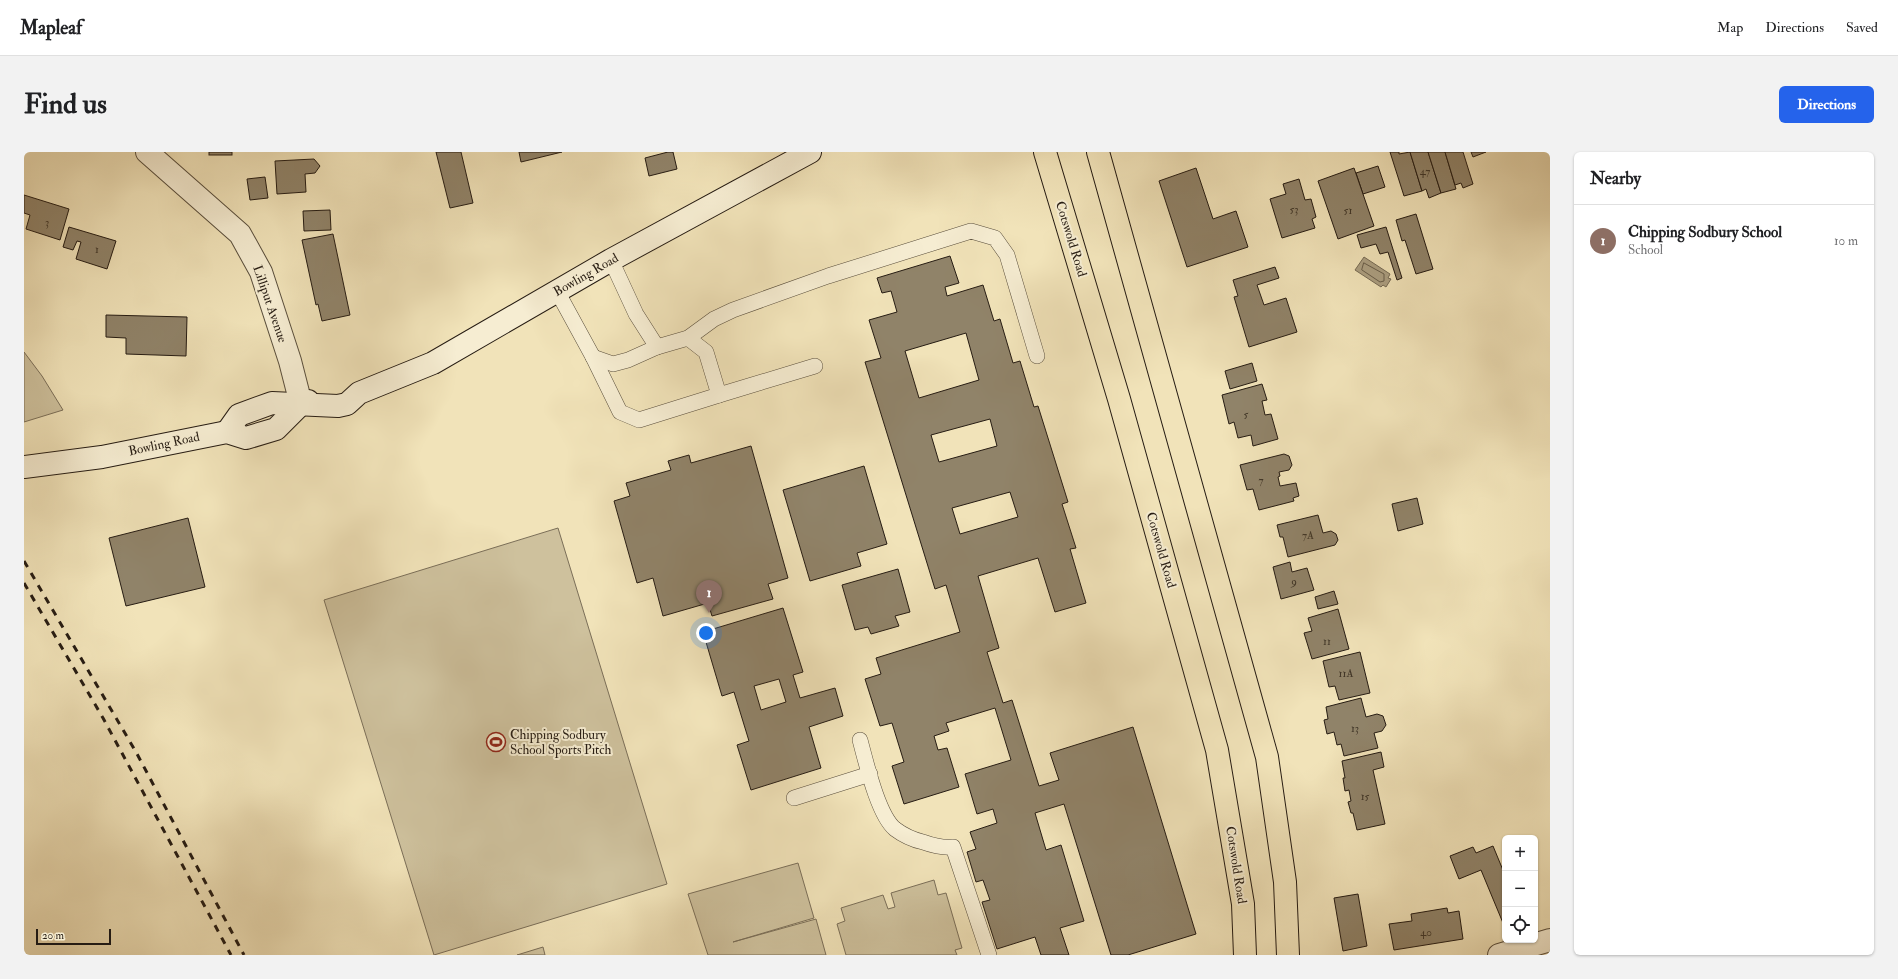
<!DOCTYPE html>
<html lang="en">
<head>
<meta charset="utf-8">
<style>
	:root { --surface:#fff; --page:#f2f2f2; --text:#202124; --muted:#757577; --line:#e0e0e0; --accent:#2563eb }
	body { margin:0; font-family:"IM FELL Double Pica",serif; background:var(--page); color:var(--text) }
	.controls { position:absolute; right:12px; bottom:12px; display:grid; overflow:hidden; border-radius:6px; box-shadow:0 1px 3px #0004 }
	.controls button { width:36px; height:36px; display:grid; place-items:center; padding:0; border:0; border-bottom:1px solid var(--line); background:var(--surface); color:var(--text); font:20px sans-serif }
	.scale { position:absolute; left:12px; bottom:10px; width:75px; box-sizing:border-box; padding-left:4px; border:2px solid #261c13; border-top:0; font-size:11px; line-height:14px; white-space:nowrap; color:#261c13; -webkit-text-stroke:3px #f6edd2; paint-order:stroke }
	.you { position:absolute; left:682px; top:481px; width:14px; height:14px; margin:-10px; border:3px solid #fff; border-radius:50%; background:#1a73e8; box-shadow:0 0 0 6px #1a73e833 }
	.badge { display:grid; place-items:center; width:26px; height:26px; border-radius:50%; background:var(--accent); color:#fff; font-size:13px; font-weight:700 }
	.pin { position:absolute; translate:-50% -33px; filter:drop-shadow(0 1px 2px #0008) }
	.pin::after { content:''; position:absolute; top:21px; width:14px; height:12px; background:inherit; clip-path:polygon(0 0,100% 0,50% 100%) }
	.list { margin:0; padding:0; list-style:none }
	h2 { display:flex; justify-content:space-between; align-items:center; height:52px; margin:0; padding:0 16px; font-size:17px }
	h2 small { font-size:13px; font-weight:400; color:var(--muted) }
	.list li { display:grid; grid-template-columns:26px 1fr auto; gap:12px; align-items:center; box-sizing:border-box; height:72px; padding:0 16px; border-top:1px solid var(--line) }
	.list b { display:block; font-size:15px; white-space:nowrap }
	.list p { margin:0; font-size:13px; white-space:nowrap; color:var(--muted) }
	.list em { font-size:13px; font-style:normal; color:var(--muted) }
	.icon { flex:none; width:22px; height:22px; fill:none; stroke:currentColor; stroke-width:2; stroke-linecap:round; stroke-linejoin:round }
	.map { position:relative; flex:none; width:1526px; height:803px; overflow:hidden; border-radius:6px }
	header { display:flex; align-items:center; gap:24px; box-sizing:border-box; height:56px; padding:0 20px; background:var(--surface); border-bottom:1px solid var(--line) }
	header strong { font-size:19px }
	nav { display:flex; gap:22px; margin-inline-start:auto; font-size:14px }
	.intro { display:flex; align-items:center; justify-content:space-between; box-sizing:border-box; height:96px; padding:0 24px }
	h1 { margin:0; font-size:28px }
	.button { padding:10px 18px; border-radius:6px; background:var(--accent); color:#fff; font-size:14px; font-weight:700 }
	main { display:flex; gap:24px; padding:0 24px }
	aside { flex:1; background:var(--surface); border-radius:6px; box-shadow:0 1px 3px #0004 }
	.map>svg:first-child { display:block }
	.green { fill:#cec19d; stroke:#7a6e58 }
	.water { fill:#ac9f81; stroke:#766b55 }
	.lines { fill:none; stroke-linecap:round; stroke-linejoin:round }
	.shore { stroke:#695e4a; stroke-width:1 }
	.building { fill:#908369; stroke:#261c13; fill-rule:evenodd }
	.lane-casing { stroke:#594e3c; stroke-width:16 }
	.street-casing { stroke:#594e3c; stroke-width:24 }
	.secondary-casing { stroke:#261c13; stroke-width:24 }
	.primary-casing { stroke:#261c13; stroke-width:24 }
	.lane { stroke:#f6edd2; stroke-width:15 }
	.street { stroke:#f6edd2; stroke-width:22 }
	.secondary { stroke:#f6edd2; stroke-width:22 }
	.primary { stroke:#f1e3b9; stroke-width:22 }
	.rail { stroke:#261c13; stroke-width:3; stroke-dasharray:7 7; stroke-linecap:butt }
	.labels { text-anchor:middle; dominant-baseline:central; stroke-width:4; stroke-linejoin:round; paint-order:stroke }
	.number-label { font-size:11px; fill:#403628 }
	.street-label { font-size:13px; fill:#261c13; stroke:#f6edd2 }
	.poi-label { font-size:13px; fill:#261c13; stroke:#f6edd2; text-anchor:start }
</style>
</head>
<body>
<header>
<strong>Mapleaf</strong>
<nav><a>Map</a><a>Directions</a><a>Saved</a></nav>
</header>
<div class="intro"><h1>Find us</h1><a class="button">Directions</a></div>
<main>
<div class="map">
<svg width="1526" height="803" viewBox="0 0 1526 803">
	<rect width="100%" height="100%" fill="#f1e3b9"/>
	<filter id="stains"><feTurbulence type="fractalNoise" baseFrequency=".005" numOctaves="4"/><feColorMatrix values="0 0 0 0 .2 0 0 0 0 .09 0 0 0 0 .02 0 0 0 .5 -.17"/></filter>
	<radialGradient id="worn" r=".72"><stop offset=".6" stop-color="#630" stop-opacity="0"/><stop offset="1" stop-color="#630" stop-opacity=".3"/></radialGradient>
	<g class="green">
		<path d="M0,200L18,224L39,258L0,270Z"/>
		<path d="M534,376L643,732L410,803L300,448Z"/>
		<path d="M774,711L790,766L709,790L792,767L802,803H684L664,742Z"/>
		<path d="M910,728L914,743L922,741L938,796L931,798L933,803H822L813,772L821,769L817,756L859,743L864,757L871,755L867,741Z"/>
		<path d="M519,795L521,803H493Z"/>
	</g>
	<path class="water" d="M1340,105L1366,122L1364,126L1367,127L1362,135L1359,133L1357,135L1331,118Z"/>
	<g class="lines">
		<path class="shore" d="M1340,111L1360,122V129L1356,130L1338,118Z"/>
	</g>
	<g class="building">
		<rect x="185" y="0" width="23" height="3"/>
		<path d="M412,0H437L449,51L426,56Z"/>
		<path d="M495,0H538L497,10Z"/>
		<path d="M644,0H649L653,17L625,24L621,6Z"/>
		<path d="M1366,0H1375V2L1386,0L1398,39L1380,44Z"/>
		<path d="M1386,0H1404L1417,41L1405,46L1402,37L1398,39Z"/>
		<path d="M1404,0H1421L1432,37L1417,41Z"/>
		<path d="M1421,0H1439L1449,32L1439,36L1437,31L1431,33Z"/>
		<path d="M1447,0H1462L1449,5Z"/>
		<path d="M290,7L296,14L291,21L281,22L282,40L253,42L251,9Z"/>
		<path d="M1354,14L1361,35L1339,42L1332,21Z"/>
		<path d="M1172,16L1189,67L1212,59L1224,95L1163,115L1135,29Z"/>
		<path d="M1330,16L1350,74L1314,87L1294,29Z"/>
		<path d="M241,25L244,46L226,48L223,27Z"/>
		<path d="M1275,27L1281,48L1287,47L1292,65L1288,67L1291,76L1258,86L1246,47L1262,42L1259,32Z"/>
		<path d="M0,43L45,57L36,88L2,77L6,63L0,61Z"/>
		<path d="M306,58L307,78L280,79L279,59Z"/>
		<path d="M1392,62L1409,117L1392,122L1381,88L1378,89L1372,68Z"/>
		<path d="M45,75L92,89L83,117L52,107L57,90L53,89L49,98L39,95Z"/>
		<path d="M1362,75L1378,126L1373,128L1364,100L1356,102L1352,92L1337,96L1333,83Z"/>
		<path d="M309,82L326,163L298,169L294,152L292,153L278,88Z"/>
		<path d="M926,104L935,131L921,135L923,144L959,133L970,169L976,167L989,211L996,209L1010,255L1014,254L1044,350L1038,352L1052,396L1046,397L1062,451L1031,460L1014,406L954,424L975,496L963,500L979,551L988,548L1015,634L1035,628L1026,601L1109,575L1172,782L1104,803H1087L1040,652L1011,661L1022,698L1037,693L1060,769L1036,776L1045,803H1017L1011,785L973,797L958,750L966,748L959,728L952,730L943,700L952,697L946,680L973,671L969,657L953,662L941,622L987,608L971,556L922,571L925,579L910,584L914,598L923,596L935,635L880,652L868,614L880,610L868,571L856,574L841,527L857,522L852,506L936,480L922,433L911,437L841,210L857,206L845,168L873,160L867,139L858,141L853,126ZM942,181L955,228L895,246L881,199ZM966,267L973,294L915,310L907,283ZM986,340L994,365L936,382L928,356Z"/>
		<path d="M1251,115L1255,126L1233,133L1240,153L1262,146L1273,180L1225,195L1210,145L1214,144L1209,128Z"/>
		<path d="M82,163L163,165L162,204L102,202V186L82,185Z"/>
		<path d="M1228,211L1233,229L1206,237L1201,219Z"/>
		<path d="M1238,232L1243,248L1238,249L1241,263L1247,262L1254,287L1229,294L1227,283L1214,286L1210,270L1205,272L1198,243Z"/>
		<path d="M727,294L764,426L744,432L749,447L688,464L684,451L639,464L629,426L613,431L590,349L606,344L602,331L647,318L644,309L665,303L667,311Z"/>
		<path d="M1260,302L1265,304L1268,313L1265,318L1255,320L1256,324L1254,325L1256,334L1272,331L1275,344L1269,346L1270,349L1235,358L1229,337L1223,338L1216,313Z"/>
		<path d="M840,314L863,392L833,401L837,414L786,429L759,338Z"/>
		<path d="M1393,346L1399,372L1374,379L1368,352Z"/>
		<path d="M1294,363L1299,381L1307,379L1312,382L1314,388L1311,393L1264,405L1259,385H1256L1253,373Z"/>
		<path d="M164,366L181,435L102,454L85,386Z"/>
		<path d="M1266,410L1268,420L1283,416L1290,438L1257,447L1249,415Z"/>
		<path d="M874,417L886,460L871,464L875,474L847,482L844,475L831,478L818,433Z"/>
		<path d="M1310,439L1314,452L1294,457L1291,445Z"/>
		<path d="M759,456L779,520L769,523L776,546L811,536L819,564L785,575L797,616L727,638L713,593L725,589L710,540L698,544L679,480ZM755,527L762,550L737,558L730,534Z"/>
		<path d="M1314,457L1325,497L1288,507L1280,481L1288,479L1284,466Z"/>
		<path d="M1336,500L1346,541L1315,548L1311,534L1305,535L1299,509Z"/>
		<path d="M1337,546L1342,565L1353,562L1359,564L1362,573L1358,579L1350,581L1354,596L1320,604L1317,592L1313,593L1310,580L1303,582L1300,568L1304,567L1302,555Z"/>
		<path d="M1357,600L1360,615L1349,618L1361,672L1333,678L1329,661H1327L1324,650L1327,649L1325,638L1321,639L1319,626H1321L1318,609Z"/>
		<path d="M1469,694L1481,723V770L1479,771L1457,718L1435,727L1426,704L1449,695L1452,701Z"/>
		<path d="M1334,742L1343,794L1319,799L1310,746Z"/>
		<path d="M1423,756L1424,761L1435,759L1439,787L1370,798L1365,772L1388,769L1387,762Z"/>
	</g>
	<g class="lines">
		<defs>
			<g id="lane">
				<path d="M587,108L612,162L633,195"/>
				<path d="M533,139L569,205L596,260L615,268L695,243L682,200L664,186"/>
				<path d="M569,205L589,212L604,208L633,195L664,186L690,167L709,158L804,124L947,79L971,86L983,103L1013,204"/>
				<path d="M695,243L791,214"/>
				<path d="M836,588C842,610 854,663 871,677C879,683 890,688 899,690C910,694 918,696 929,695L965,803"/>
				<path d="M770,646L846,622"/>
			</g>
			<g id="street">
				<path d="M123,0L216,82L237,120L266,209L277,252"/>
				<path d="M1475,803L1526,788"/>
			</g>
			<g id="secondary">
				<path d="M203,280L215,263L248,251L314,254L323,252L335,241L409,211L587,108L786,0"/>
				<path d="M0,315L78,305L203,280L222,286L252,277L277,252L284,249"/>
			</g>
			<g id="primary">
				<path d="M1021,0L1095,247L1193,598L1219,752L1221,803"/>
				<path d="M1074,0L1243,605L1261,730L1264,803"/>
			</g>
		</defs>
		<use href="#lane" class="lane-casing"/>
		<use href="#street" class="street-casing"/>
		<use href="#secondary" class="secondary-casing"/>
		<use href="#primary" class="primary-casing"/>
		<use href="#lane" class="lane"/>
		<use href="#street" class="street"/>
		<use href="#secondary" class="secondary"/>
		<use href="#primary" class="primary"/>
		<g class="rail">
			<path d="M0,409L112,600L220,803"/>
			<path d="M0,431L79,566L207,803"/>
		</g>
	</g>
	<defs>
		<symbol id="stadium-ring" viewBox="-11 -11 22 22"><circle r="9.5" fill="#f6edd2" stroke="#8f2418" stroke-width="1.5"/><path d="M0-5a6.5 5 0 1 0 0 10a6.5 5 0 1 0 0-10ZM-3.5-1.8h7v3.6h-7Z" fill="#8f2418"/></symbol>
	</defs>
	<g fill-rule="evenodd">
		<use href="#stadium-ring" x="461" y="579" width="22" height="22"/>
	</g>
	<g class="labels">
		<g class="number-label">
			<text x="1401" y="19">47</text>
			<text x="1270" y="57">53</text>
			<text x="1324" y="58">51</text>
			<text x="23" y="70">3</text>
			<text x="73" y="97">1</text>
			<text x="1222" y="262">5</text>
			<text x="1237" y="328">7</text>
			<text x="1284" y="383">7A</text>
			<text x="1270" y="429">9</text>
			<text x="1303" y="489">11</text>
			<text x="1322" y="521">11A</text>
			<text x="1331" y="576">13</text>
			<text x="1341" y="644">15</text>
			<text x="1402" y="780">40</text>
		</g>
		<g class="street-label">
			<text transform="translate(1047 87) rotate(73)">Cotswold Road</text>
			<text transform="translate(562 123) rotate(-30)">Bowling Road</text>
			<text transform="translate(246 152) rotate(71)">Lilliput Avenue</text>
			<text transform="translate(140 292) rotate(-12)">Bowling Road</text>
			<text transform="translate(1137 398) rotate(74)">Cotswold Road</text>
			<text transform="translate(1212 713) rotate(81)">Cotswold Road</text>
		</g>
		<g class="poi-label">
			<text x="486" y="583">Chipping Sodbury<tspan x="486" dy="15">School Sports Pitch</tspan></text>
		</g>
	</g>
	<rect width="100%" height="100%" filter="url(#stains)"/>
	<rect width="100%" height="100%" fill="url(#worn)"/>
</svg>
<div class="controls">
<button>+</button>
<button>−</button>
<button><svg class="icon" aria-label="locate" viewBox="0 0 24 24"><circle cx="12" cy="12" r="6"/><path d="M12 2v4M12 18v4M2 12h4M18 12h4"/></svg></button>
</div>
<div class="scale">20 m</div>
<div class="you"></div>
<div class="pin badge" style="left:685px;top:461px;background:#8d6e63">1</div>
</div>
<aside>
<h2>Nearby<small></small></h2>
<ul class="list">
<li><span class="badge" style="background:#8d6e63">1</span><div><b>Chipping Sodbury School</b><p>School</p></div><em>10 m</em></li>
</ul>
</aside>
</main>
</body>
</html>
